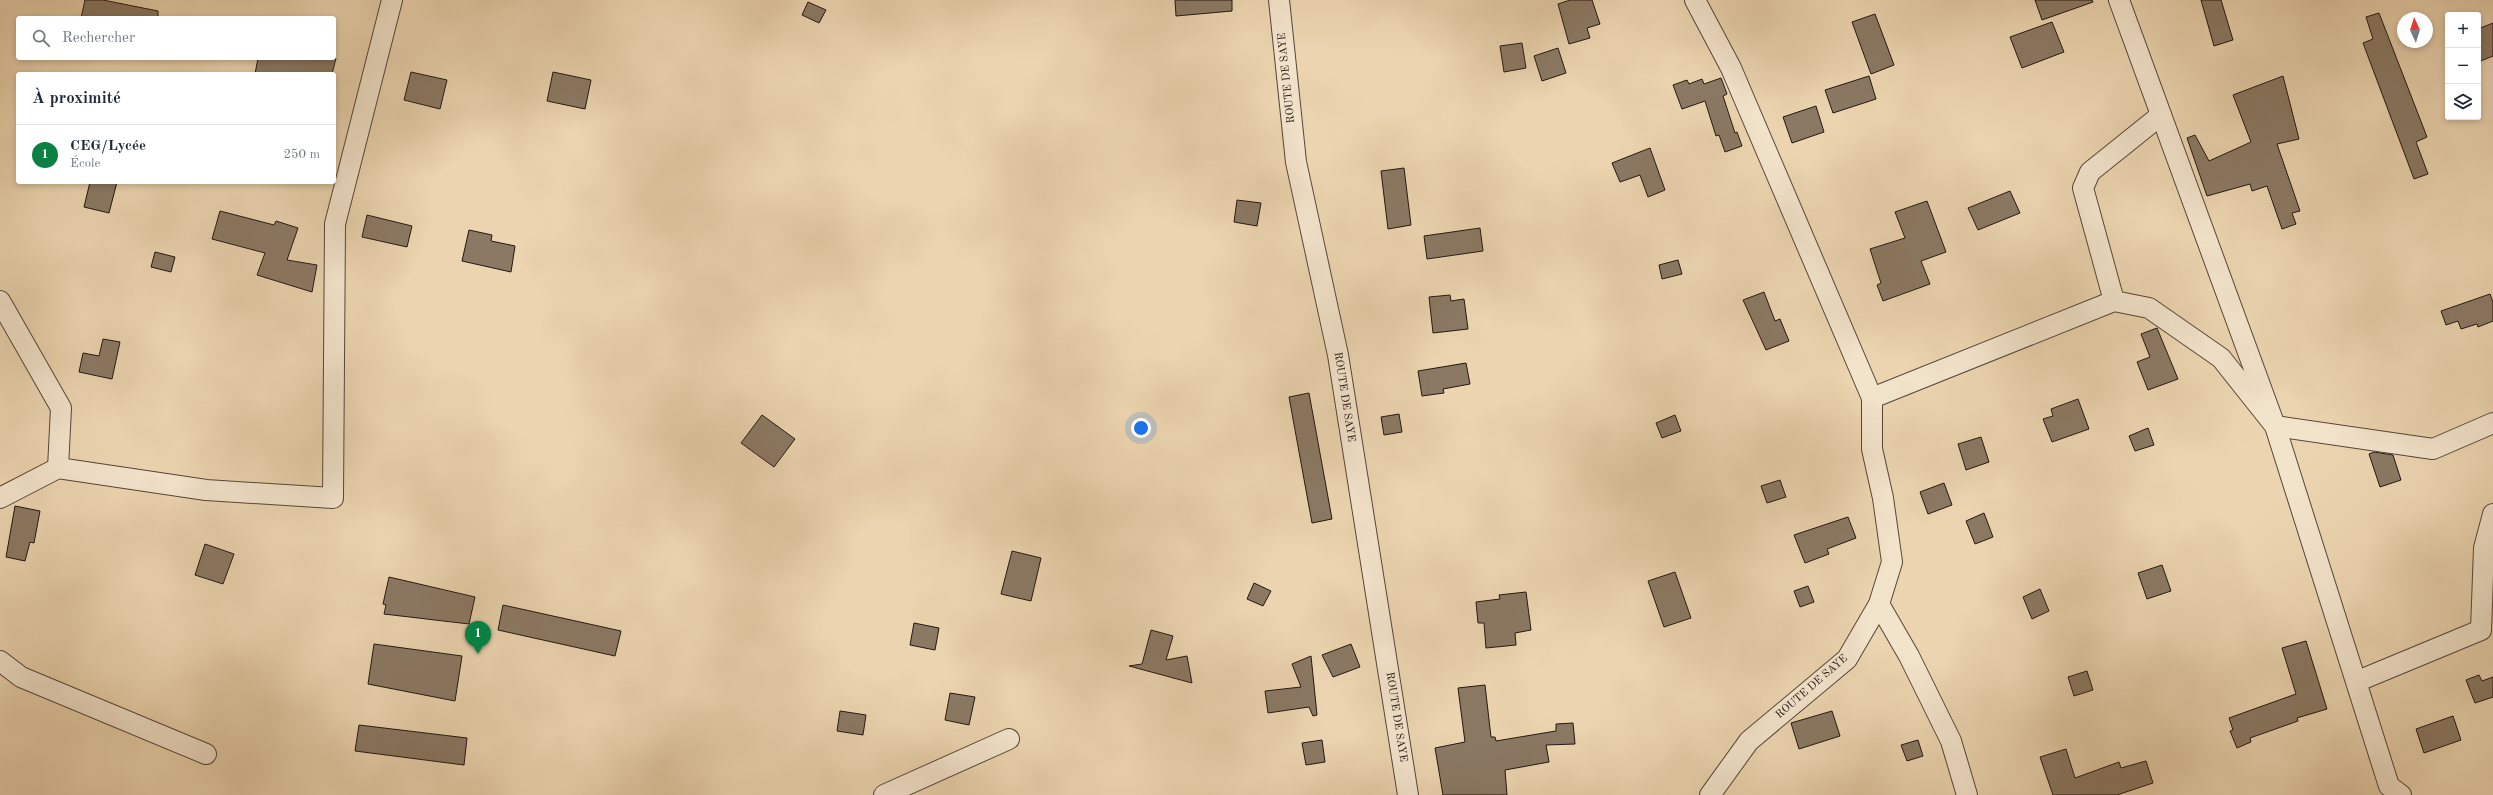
<!DOCTYPE html>
<html lang="fr">
<head>
<meta charset="utf-8">
<style>
	:root { --surface:#fff; --page:#f2f2f3; --text:#1f2937; --muted:#747a83; --line:#e0e1e3; --accent:#0b8043 }
	body { margin:0; font-family:"Old Standard TT",serif; background:var(--page); color:var(--text) }
	.controls { position:absolute; right:12px; top:12px; display:grid; overflow:hidden; border-radius:4px; box-shadow:0 2px 6px #0003 }
	.controls button { width:36px; height:36px; display:grid; place-items:center; padding:0; border:0; border-bottom:1px solid var(--line); background:var(--surface); color:var(--text); font:20px sans-serif }
	.compass { position:absolute; left:2397px; top:12px; width:36px; height:36px; border-radius:50%; background:var(--surface); box-shadow:0 2px 6px #0003; rotate:356deg }
	.you { position:absolute; left:1141px; top:428px; width:14px; height:14px; margin:-10px; border:3px solid #fff; border-radius:50%; background:#1a73e8; box-shadow:0 0 0 6px #1a73e833 }
	.badge { display:grid; place-items:center; width:26px; height:26px; border-radius:50%; background:var(--accent); color:#fff; font-size:13px; font-weight:700 }
	.pin { position:absolute; translate:-50% -33px; filter:drop-shadow(0 1px 2px #0008) }
	.pin::after { content:''; position:absolute; top:21px; width:14px; height:12px; background:inherit; clip-path:polygon(0 0,100% 0,50% 100%) }
	.list { margin:0; padding:0; list-style:none }
	h2 { display:flex; justify-content:space-between; align-items:center; height:52px; margin:0; padding:0 16px; font-size:17px }
	h2 small { font-size:13px; font-weight:400; color:var(--muted) }
	.list li { display:grid; grid-template-columns:26px 1fr auto; gap:12px; align-items:center; box-sizing:border-box; height:60px; padding:0 16px; border-top:1px solid var(--line) }
	.list b { display:block; font-size:15px; white-space:nowrap }
	.list p { margin:0; font-size:13px; white-space:nowrap; color:var(--muted) }
	.list em { font-size:13px; font-style:normal; color:var(--muted) }
	.icon { flex:none; width:22px; height:22px; fill:none; stroke:currentColor; stroke-width:2; stroke-linecap:round; stroke-linejoin:round }
	.map { position:relative; flex:none; width:2493px; height:795px; overflow:hidden }
	.search { position:absolute; background:var(--surface); box-shadow:0 2px 6px #0003; left:16px; top:16px; width:320px; height:44px; display:flex; align-items:center; gap:10px; box-sizing:border-box; padding:0 14px; border-radius:4px; color:var(--muted); font-size:15px }
	.panel { position:absolute; background:var(--surface); box-shadow:0 2px 6px #0003; left:16px; top:72px; width:320px; height:112px; border-radius:4px }
	.map>svg:first-child { display:block }
	.building { fill:#8b7964; stroke:#231712 }
	.lines { fill:none; stroke-linecap:round; stroke-linejoin:round }
	.minor-casing { stroke:#554639; stroke-width:22 }
	.minor { stroke:#f2e3cb; stroke-width:20 }
	.labels { text-anchor:middle; dominant-baseline:central; stroke-width:4; stroke-linejoin:round; paint-order:stroke }
	.street-label { font-size:11px; fill:#231712; stroke:#f2e3cb }
</style>
</head>
<body>
<div class="map">
<svg width="2493" height="795" viewBox="0 0 2493 795">
	<rect width="100%" height="100%" fill="#ebd4af"/>
	<filter id="stains"><feTurbulence type="fractalNoise" baseFrequency=".005" numOctaves="4"/><feColorMatrix values="0 0 0 0 .2 0 0 0 0 .09 0 0 0 0 .02 0 0 0 .5 -.17"/></filter>
	<radialGradient id="worn" r=".72"><stop offset=".6" stop-color="#630" stop-opacity="0"/><stop offset="1" stop-color="#630" stop-opacity=".3"/></radialGradient>
	<g class="building">
		<path d="M85,0H103L158,11V18H81Z"/>
		<path d="M1175,0H1232V11L1176,16Z"/>
		<path d="M1570,0H1592L1600,24L1587,28L1590,38L1569,44L1558,4Z"/>
		<path d="M2035,0H2092L2093,2L2042,20Z"/>
		<path d="M2201,0H2221L2233,40L2214,46Z"/>
		<path d="M808,2L826,10L819,23L802,15Z"/>
		<path d="M2379,13L2427,137L2416,142L2428,174L2414,179L2363,43L2373,39L2366,17Z"/>
		<path d="M1875,14L1894,65L1871,74L1852,22Z"/>
		<path d="M2052,22L2064,52L2022,68L2010,37Z"/>
		<path d="M2493,23V56L2478,62V29Z"/>
		<path d="M1522,43L1526,68L1504,72L1500,46Z"/>
		<path d="M1558,48L1566,73L1542,81L1534,56Z"/>
		<path d="M258,58H336L332,74H255Z"/>
		<path d="M411,72L447,80L440,109L404,100Z"/>
		<path d="M553,72L591,80L585,109L547,101Z"/>
		<path d="M1869,76L1876,99L1833,113L1825,90Z"/>
		<path d="M2283,76L2299,139L2277,144L2300,211L2292,213L2296,224L2282,229L2267,186L2252,191L2250,184L2207,196L2187,138L2195,135L2209,161L2251,142L2233,95Z"/>
		<path d="M1721,78L1727,94L1723,96L1735,133L1737,132L1742,146L1725,152L1719,135L1716,136L1705,101L1682,109L1673,85L1687,80L1689,84L1702,79L1704,84Z"/>
		<path d="M1816,106L1824,132L1792,143L1783,117Z"/>
		<path d="M1650,148L1665,190L1648,197L1640,175L1620,182L1612,163Z"/>
		<path d="M1404,168L1411,225L1388,229L1381,171Z"/>
		<path d="M90,182H117L109,213L84,207Z"/>
		<path d="M2010,191L2020,213L1978,230L1968,208Z"/>
		<path d="M1237,200L1261,203L1257,226L1234,222Z"/>
		<path d="M1927,201L1946,252L1921,261L1930,284L1883,301L1877,285L1881,283L1870,249L1905,238L1895,212Z"/>
		<path d="M220,211L274,225L276,221L298,228L287,260L317,265L312,292L257,275L265,253L212,239Z"/>
		<path d="M367,215L412,226L407,247L362,237Z"/>
		<path d="M1480,228L1483,251L1427,259L1424,236Z"/>
		<path d="M469,230L492,235L491,241L515,246L511,272L462,261Z"/>
		<path d="M155,252L175,257L171,272L151,267Z"/>
		<path d="M1678,260L1682,274L1662,279L1659,265Z"/>
		<path d="M1764,292L1775,321L1780,319L1789,341L1766,350L1743,300Z"/>
		<path d="M2490,294L2493,302V321L2478,327L2477,324L2461,329L2458,321L2446,325L2441,311Z"/>
		<path d="M1450,295L1451,301L1464,299L1468,329L1433,333L1429,297Z"/>
		<path d="M2157,328L2178,379L2148,390L2137,362L2150,357L2141,334Z"/>
		<path d="M103,339L120,342L112,379L79,372L83,353L99,356Z"/>
		<path d="M1466,363L1470,384L1443,389L1444,393L1422,396L1418,371Z"/>
		<path d="M1309,393L1332,519L1312,523L1289,397Z"/>
		<path d="M2078,399L2089,429L2052,442L2043,419L2053,416L2051,409Z"/>
		<path d="M1399,414L1402,432L1384,435L1381,417Z"/>
		<path d="M762,415L795,439L774,467L741,443Z"/>
		<path d="M1675,415L1681,431L1662,438L1656,423Z"/>
		<path d="M2148,428L2154,445L2135,451L2129,436Z"/>
		<path d="M1981,437L1989,462L1966,470L1958,444Z"/>
		<path d="M2374,452L2393,455L2401,480L2380,487L2369,454Z"/>
		<path d="M1780,480L1786,497L1767,503L1761,486Z"/>
		<path d="M1944,483L1952,505L1928,514L1920,492Z"/>
		<path d="M15,506L40,511L34,543L30,542L25,561L6,557Z"/>
		<path d="M1984,513L1993,537L1975,544L1966,521Z"/>
		<path d="M1848,517L1856,538L1827,549L1829,554L1805,563L1794,535Z"/>
		<path d="M205,544L234,554L223,584L195,575Z"/>
		<path d="M1012,551L1041,558L1031,601L1001,594Z"/>
		<path d="M2162,565L2171,591L2147,599L2138,573Z"/>
		<path d="M1675,572L1691,618L1664,627L1648,581Z"/>
		<path d="M389,577L475,597L469,624L384,614L386,605L383,604Z"/>
		<path d="M1254,583L1271,591L1263,606L1247,599Z"/>
		<path d="M1808,586L1814,602L1800,607L1794,591Z"/>
		<path d="M2040,589L2049,611L2032,619L2023,597Z"/>
		<path d="M1526,592L1531,630L1515,633L1516,645L1486,648L1484,623H1478L1476,602L1500,599L1499,595Z"/>
		<path d="M503,605L621,631L615,656L498,630Z"/>
		<path d="M914,623L939,628L935,650L910,645Z"/>
		<path d="M1151,630L1173,636L1166,660L1187,656L1192,683L1129,666L1142,664Z"/>
		<path d="M2306,641L2327,709L2297,718L2298,721L2250,738L2251,742L2237,748L2230,731L2233,730L2229,718L2296,694L2282,648Z"/>
		<path d="M374,644L462,656L455,701L368,684Z"/>
		<path d="M1351,644L1360,667L1333,677L1322,655Z"/>
		<path d="M1311,656L1317,715L1313,716L1309,707L1268,713L1265,691L1301,687L1292,664Z"/>
		<path d="M2087,671L2093,690L2074,696L2068,677Z"/>
		<path d="M2479,675L2482,681L2493,677V697L2475,703L2466,680Z"/>
		<path d="M1485,685L1491,737H1495L1496,741L1556,731V724L1573,723L1575,744L1546,745L1549,762L1505,770L1507,795H1443L1435,748L1465,742L1458,688Z"/>
		<path d="M950,693L975,697L969,725L945,720Z"/>
		<path d="M840,711L866,715L863,735L837,731Z"/>
		<path d="M1832,711L1840,736L1799,749L1791,723Z"/>
		<path d="M2453,716L2461,740L2424,753L2416,729Z"/>
		<path d="M359,725L467,738L464,765L355,751Z"/>
		<path d="M1322,740L1325,762L1306,765L1302,743Z"/>
		<path d="M1918,740L1923,756L1907,761L1901,745Z"/>
		<path d="M2066,749L2075,778L2119,762L2121,768L2146,761L2153,783L2117,795H2053L2040,757Z"/>
	</g>
	<g class="lines">
		<defs>
			<g id="minor">
				<path d="M1279,0L1296,162L1338,355L1408,795"/>
				<path d="M1695,0L1731,68L1872,398V449L1883,498L1892,562L1879,604L1847,659L1749,741L1710,795"/>
				<path d="M2119,0L2275,426L2433,449L2493,423"/>
				<path d="M0,301L61,408L58,468"/>
				<path d="M2114,301L2083,188L2090,172L2161,115"/>
				<path d="M1872,398L2114,301L2149,308L2221,358L2275,426L2389,786L2401,795"/>
				<path d="M0,498L58,468L206,490L333,498L335,224L392,0"/>
				<path d="M1879,604L1909,656L1951,741L1967,795"/>
				<path d="M0,661L21,677L206,754"/>
				<path d="M2358,681L2481,630L2484,548L2493,514"/>
				<path d="M884,795L1009,739"/>
			</g>
		</defs>
		<use href="#minor" class="minor-casing"/>
		<use href="#minor" class="minor"/>
	</g>
	<g class="labels">
		<g class="street-label">
			<text transform="translate(1287 78) rotate(-96)">ROUTE DE SAYE</text>
			<text transform="translate(1344 397) rotate(81)">ROUTE DE SAYE</text>
			<text transform="translate(1812 687) rotate(-41)">ROUTE DE SAYE</text>
			<text transform="translate(1396 717) rotate(81)">ROUTE DE SAYE</text>
		</g>
	</g>
	<rect width="100%" height="100%" filter="url(#stains)"/>
	<rect width="100%" height="100%" fill="url(#worn)"/>
</svg>
<div class="controls">
<button>+</button>
<button>−</button>
<button><svg class="icon" aria-label="layers" viewBox="0 0 24 24"><path d="M12 4l9 5-9 5-9-5zM3 14l9 5 9-5"/></svg></button>
</div>
<svg class="compass" viewBox="-18 -18 36 36"><path d="M0-13l5 13h-10z" fill="#e53935"/><path d="M0 13l5-13h-10z" fill="#747a83"/></svg>
<div class="you"></div>
<div class="pin badge" style="left:478px;top:654px">1</div>
<div class="search"><svg class="icon" aria-label="search" viewBox="0 0 24 24"><circle cx="10" cy="10" r="6"/><path d="M15 15l6 6"/></svg>Rechercher</div>
<section class="panel">
<h2>À proximité<small></small></h2>
<ul class="list">
<li><span class="badge">1</span><div><b>CEG/Lycée</b><p>École</p></div><em>250 m</em></li>
</ul>
</section>
</div>
</body>
</html>
